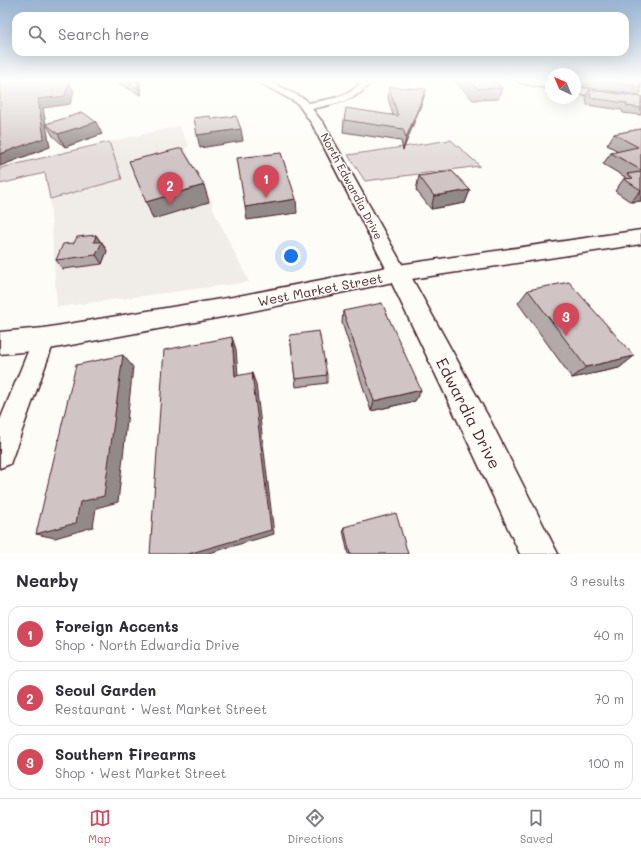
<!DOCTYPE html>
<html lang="en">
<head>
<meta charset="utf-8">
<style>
	:root { --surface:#fff; --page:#f2f2f3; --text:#2b2b33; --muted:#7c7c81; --line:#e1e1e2; --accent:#d1495b }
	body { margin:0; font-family:Mali,sans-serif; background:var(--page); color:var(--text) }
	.compass { position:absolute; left:545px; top:68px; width:36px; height:36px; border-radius:50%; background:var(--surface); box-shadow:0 4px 16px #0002; rotate:316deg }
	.you { position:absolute; left:291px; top:256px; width:14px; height:14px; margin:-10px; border:3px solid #fff; border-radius:50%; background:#1a73e8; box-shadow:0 0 0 6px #1a73e833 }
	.badge { display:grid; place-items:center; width:26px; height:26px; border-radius:50%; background:var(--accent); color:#fff; font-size:13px; font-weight:700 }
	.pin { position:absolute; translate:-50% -33px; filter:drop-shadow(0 1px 2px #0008) }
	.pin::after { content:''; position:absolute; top:21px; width:14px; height:12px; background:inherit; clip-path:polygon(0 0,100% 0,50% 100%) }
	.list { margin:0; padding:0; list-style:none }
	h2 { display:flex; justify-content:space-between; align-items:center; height:52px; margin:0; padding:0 16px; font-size:17px }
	h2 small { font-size:13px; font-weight:400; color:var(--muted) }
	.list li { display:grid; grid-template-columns:26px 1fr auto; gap:12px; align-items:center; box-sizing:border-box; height:56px; margin:0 8px 8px; padding:0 8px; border:1px solid var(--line); border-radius:12px }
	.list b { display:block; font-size:15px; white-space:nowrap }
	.list p { margin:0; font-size:13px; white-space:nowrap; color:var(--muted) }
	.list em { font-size:13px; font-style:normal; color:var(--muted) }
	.icon { flex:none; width:22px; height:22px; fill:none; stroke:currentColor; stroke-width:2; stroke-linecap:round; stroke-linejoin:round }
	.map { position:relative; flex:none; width:641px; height:554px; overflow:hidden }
	.search { position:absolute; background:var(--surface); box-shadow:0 4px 16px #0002; left:12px; right:12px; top:12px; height:44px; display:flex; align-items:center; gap:10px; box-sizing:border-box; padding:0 14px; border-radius:12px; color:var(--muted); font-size:15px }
	.sheet { height:244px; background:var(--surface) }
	nav { display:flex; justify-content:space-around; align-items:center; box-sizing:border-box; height:56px; border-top:1px solid var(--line); background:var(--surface); font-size:11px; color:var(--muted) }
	nav a { display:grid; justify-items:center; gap:2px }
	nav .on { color:var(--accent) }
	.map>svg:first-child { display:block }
	.built { fill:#f0ece8 }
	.green { fill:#e3dcda; stroke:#967e82 }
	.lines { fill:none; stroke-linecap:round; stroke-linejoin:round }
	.street-casing { stroke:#4a1f2b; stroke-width:3 }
	.secondary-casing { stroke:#4a1f2b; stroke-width:3 }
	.primary-casing { stroke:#4a1f2b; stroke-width:3 }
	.street { fill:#fdfcf7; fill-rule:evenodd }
	.secondary { fill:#fdfcf7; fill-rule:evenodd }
	.primary { fill:#fdfcf7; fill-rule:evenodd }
	.wall { fill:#b3a9a9; stroke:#4a1f2b }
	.shaded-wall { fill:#928a89; stroke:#4a1f2b }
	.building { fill:#d0c5c4; stroke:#4a1f2b }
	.labels { text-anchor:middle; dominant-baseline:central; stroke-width:3; stroke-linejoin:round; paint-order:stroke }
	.far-street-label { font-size:11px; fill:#4a1f2b; stroke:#fdfcf7 }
	.street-label { font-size:13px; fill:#4a1f2b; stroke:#fdfcf7 }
	.near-street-label { font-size:16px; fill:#4a1f2b; stroke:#fdfcf7 }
</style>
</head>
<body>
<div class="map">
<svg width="641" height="554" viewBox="0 0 641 554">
	<rect width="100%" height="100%" fill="#fdfcf7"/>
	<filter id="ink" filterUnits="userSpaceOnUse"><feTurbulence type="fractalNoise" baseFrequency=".025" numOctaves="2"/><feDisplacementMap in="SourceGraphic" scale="8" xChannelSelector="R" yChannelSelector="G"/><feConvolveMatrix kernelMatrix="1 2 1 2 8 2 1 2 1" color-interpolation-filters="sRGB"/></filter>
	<g filter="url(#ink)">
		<path class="built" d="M179,126L189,146L185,148L212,202V207L249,282L57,307L50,199L122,179L109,142Z"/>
		<g class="green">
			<path d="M451,140L480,166L365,181L348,155Z"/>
			<path d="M109,142L122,179L50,199L45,173L0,184V168Z"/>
		</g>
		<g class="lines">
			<defs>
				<g id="street">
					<path d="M255,80H267L305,99L308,103C324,100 349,98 360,83L357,80L368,81L370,83C357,101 333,104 312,109L324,124L407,273L405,278L398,280L391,278L312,124L297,103Z"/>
					<path d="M517,80H537L551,83V89L521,83Z"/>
					<path d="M575,87L641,97V103L575,93Z"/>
					<path d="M44,329L52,332L55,339L10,464L0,468V420L36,332Z"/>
				</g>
				<path id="secondary" d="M398,265L406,267L409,273L489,418L558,554H520L467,440L387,273L390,267Z"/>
				<path id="primary" d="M641,230V244L398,281L233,315L44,350L0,354V332L44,328L233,297L398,265Z"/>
			</defs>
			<use href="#street" class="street-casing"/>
			<use href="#secondary" class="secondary-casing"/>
			<use href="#primary" class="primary-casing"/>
			<use href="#street" class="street"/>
			<use href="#secondary" class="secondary"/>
			<use href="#primary" class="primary"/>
		</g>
		<g class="wall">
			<path d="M112,80H140L141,95Z"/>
			<path d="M454,80H493L502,88L498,99L473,100Z"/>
			<path d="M582,80H641V93L639,95L584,87Z"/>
			<path d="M389,87L426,89L423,100L403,150L401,141L343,132L344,120L393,115L388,98Z"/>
			<path d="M589,90L641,97V115L623,113L622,110L587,105L586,96Z"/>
			<path d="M46,124L102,134L65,147L53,136Z"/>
			<path d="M641,129V201L631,202L615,191L625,177L603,164L611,153L618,151L607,145L614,134Z"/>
			<path d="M419,176L470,190L465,203L431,209L416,190Z"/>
			<path d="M96,235L107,251L102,264L63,269L56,260L74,243Z"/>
			<path d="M528,290L634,356L619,368L572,378L518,303Z"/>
			<path d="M343,311L421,390L415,401L371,411L342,323Z"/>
			<path d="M290,335L327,375V383L296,387Z"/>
			<path d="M344,527L408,554H348L343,530Z"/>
		</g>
		<g class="shaded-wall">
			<path d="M138,80H140L141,95L138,88Z"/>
			<path d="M69,83L74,91L70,104L43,108L50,147L0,166V154L38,99Z"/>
			<path d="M426,89L423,100L403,150L406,138Z"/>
			<path d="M96,122L102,134L65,147L58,134Z"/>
			<path d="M241,129L243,141L200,148L197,135Z"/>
			<path d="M204,185L209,202L153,219L146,202Z"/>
			<path d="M470,190L465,203L431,209L434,196Z"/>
			<path d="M641,190V201L631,202Z"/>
			<path d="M296,199L297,213L247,220L245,207Z"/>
			<path d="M96,235L101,243L102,242L107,251L102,264L96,255L94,242Z"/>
			<path d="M232,337L236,349L239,388L235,376Z"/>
			<path d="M123,355L133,367L118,502L96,508L93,527L55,538L36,534L80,502Z"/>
			<path d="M634,356L619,368L572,378L586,367Z"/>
			<path d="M252,373L256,384L274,534L206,554H188Z"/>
			<path d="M421,390L415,401L371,411L374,401Z"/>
		</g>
		<g class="building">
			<path d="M0,80H66L69,83L65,96L38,99L44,138L0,154Z"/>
			<path d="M123,80H138V88Z"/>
			<path d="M468,80H493L502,88L477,89Z"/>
			<path d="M593,80H641V87Z"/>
			<path d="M389,87L426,89L406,138L403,129L344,120L346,108L398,116Z"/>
			<path d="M589,90L641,97V108L627,106L626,103L591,98Z"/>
			<path d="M81,113H84L96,122L58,134L46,124Z"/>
			<path d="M210,116L211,119L236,116L241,129L197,135L194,118Z"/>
			<path d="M641,129V170L611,153L638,147L614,134Z"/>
			<path d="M182,148L204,185L146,202L129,161Z"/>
			<path d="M281,153L296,199L245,207L237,158Z"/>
			<path d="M452,171L470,190L434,196L419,176Z"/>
			<path d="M641,172V190L624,179L633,178L627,174Z"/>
			<path d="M96,235L94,242H102L96,255L56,260L63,244L74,243L77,237Z"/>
			<path d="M569,282L634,356L586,367L528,290Z"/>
			<path d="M382,303L421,390L374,401L343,311Z"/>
			<path d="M319,331L327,375L295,379L290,335Z"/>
			<path d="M232,337L235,376L252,373L271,530L188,554H150L164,350Z"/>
			<path d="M123,355L104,496L80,502L76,523L36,534L76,365Z"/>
			<path d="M396,513L408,554H350L344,527Z"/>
		</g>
	</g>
	<linearGradient id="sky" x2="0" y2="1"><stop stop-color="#98b3d2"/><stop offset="0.51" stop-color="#fefefb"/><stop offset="1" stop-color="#fefefb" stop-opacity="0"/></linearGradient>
	<rect width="641" height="158" fill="url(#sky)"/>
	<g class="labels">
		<g class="far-street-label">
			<text transform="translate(352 186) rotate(62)">North Edwardia Drive</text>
		</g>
		<g class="street-label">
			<text transform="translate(320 289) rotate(-11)">West Market Street</text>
		</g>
		<g class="near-street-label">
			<text transform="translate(469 413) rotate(63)">Edwardia Drive</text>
		</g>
	</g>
</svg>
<svg class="compass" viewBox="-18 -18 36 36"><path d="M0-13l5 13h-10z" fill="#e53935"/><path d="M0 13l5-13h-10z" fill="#7c7c81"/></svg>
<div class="you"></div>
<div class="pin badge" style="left:266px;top:198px">1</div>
<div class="pin badge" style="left:170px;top:205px">2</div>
<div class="pin badge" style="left:566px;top:336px">3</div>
<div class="search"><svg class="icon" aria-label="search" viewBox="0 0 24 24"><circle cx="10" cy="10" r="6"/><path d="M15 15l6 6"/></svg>Search here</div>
</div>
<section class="sheet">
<h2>Nearby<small>3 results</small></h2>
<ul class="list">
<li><span class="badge">1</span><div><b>Foreign Accents</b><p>Shop · North Edwardia Drive</p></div><em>40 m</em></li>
<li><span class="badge">2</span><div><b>Seoul Garden</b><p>Restaurant · West Market Street</p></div><em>70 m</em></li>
<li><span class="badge">3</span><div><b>Southern Firearms</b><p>Shop · West Market Street</p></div><em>100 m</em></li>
</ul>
</section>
<nav>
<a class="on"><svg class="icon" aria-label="map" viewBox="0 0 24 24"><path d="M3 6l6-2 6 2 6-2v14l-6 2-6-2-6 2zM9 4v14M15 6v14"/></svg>Map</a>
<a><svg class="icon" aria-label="directions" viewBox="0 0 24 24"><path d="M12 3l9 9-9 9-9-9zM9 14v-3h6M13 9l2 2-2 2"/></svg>Directions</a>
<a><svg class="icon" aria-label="saved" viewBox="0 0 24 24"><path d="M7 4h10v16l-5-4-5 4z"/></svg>Saved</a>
</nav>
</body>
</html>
